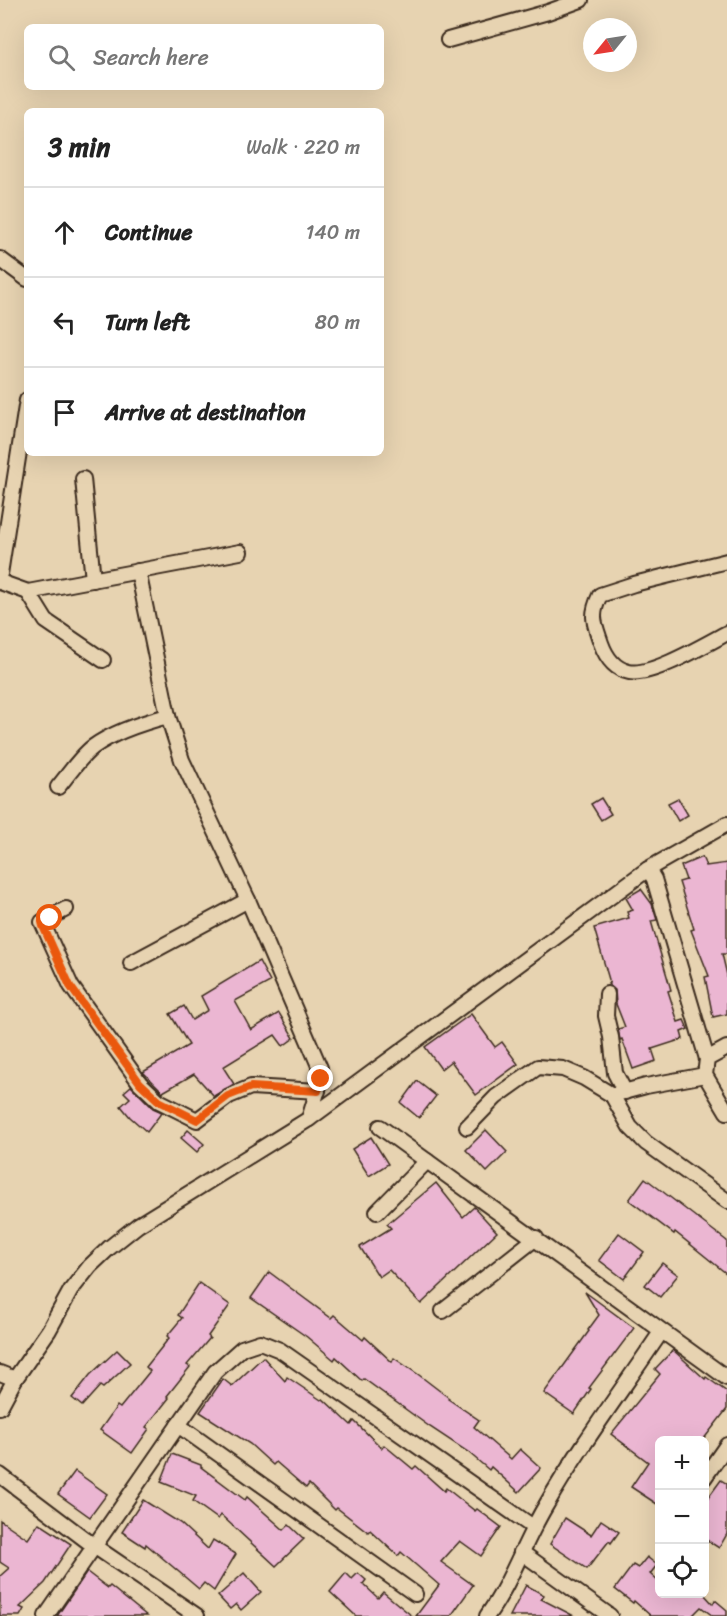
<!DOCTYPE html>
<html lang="en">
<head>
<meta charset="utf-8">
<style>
	:root { --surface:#fff; --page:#f2f2f2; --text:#222; --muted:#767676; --line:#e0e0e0 }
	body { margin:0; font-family:Sriracha,sans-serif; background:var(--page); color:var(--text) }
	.controls { position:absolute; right:18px; bottom:18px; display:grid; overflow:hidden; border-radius:9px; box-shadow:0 6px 24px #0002 }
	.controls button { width:54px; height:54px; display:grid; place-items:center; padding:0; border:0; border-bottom:2px solid var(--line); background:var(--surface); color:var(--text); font:30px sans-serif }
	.compass { position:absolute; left:583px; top:18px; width:54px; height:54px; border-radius:50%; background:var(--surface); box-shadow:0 6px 24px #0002; rotate:240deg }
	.stop { position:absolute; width:18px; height:18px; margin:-14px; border:4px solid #ea580c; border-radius:50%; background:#fff }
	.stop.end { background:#ea580c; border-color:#fff; box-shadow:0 2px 6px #0008 }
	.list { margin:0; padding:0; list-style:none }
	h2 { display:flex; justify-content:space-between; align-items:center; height:78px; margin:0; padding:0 24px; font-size:26px }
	h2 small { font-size:20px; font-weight:400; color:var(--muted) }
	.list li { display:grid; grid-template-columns:39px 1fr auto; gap:18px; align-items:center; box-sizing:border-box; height:90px; padding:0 24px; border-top:2px solid var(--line) }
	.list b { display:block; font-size:22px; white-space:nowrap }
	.list em { font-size:20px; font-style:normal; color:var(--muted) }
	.icon { flex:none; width:33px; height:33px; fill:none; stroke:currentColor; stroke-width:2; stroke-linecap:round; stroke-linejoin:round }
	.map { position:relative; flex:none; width:727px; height:1616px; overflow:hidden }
	.search { position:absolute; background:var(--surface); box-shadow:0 6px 24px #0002; left:24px; top:24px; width:360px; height:66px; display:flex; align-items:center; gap:15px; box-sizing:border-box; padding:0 21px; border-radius:9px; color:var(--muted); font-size:22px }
	.panel { position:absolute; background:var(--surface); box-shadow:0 6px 24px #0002; left:24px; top:108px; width:360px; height:348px; border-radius:9px }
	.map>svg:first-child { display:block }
	.building { fill:#ebb6d2; stroke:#3b2a1e; stroke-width:1.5 }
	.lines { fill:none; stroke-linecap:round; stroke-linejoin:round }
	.minor-casing { stroke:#3b2a1e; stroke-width:18 }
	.minor { stroke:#e7d3b1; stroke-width:14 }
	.route { stroke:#ea580c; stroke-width:8 }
</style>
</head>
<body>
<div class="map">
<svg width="727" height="1616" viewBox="0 0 727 1616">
	<rect width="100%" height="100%" fill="#e7d3b1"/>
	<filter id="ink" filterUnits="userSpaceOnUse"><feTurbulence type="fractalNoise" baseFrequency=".0167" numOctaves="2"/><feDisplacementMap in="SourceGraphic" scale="12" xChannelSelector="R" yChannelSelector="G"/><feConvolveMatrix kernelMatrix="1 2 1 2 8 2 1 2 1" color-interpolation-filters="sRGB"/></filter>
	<g filter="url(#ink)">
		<g class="building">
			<path d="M601,798L611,814L601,820L591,804Z"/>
			<path d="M678,798L688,815L678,821L668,803Z"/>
			<path d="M702,857L706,866L727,863V954H722L727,975V1014L713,1017L705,977L709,976L691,930L694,929L679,882L686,880L681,866Z"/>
			<path d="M641,889L652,904L657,920L651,921L671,990L668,991L678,1022L684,1020L688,1029L681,1032L683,1039L652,1049L656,1061L633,1069L622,1039L620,1040L618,1029L625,1027L616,1004L615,990L608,984L610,983L594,928L629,918L627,912L633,910L626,898Z"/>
			<path d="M259,961L270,982L235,1001L251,1030L279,1013L294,1038L283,1046L275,1035L223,1067L234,1084L214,1096L194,1074L163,1092L143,1072L189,1045L170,1014L184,1006L192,1020L208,1010L201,996Z"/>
			<path d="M471,1014L495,1047L502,1042L518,1064L476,1095L451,1061L441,1069L425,1047Z"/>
			<path d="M417,1081L436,1096L419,1118L401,1103Z"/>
			<path d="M131,1086L153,1108L162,1112L147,1132L130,1117L121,1106L130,1098L124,1092Z"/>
			<path d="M188,1130L204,1144L197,1152L181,1138Z"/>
			<path d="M486,1130L507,1152L487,1172L466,1150Z"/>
			<path d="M371,1137L388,1164L369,1176L352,1149Z"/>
			<path d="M645,1178L727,1241V1274L675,1232L674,1234L629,1200Z"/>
			<path d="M436,1183L463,1217L474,1207L497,1232L421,1304L389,1270L379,1277L360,1247L391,1228L387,1224Z"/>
			<path d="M619,1233L644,1252L624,1279L599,1260Z"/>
			<path d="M662,1263L678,1275L660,1297L645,1285Z"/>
			<path d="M269,1272L331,1318L334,1315L363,1340L365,1337L392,1362L394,1358L419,1375L449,1398L448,1399L479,1420L474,1427L511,1459L520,1449L541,1468L519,1492L491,1467L489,1470L468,1452L430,1427L364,1379L362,1381L336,1357L334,1360L307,1337L251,1298Z"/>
			<path d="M199,1283L230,1305L208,1336L210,1338L187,1365L190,1367L167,1396L169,1398L146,1427L149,1429L132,1453L100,1430L117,1406L120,1408L150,1371L146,1367L169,1338L167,1336L182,1318L178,1315Z"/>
			<path d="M585,1292L634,1328L589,1388L591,1389L574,1414L544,1393L589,1331L588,1330L599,1315Z"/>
			<path d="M117,1350L130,1363L103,1388L100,1386L82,1406L72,1398L90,1375Z"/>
			<path d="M673,1350L705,1379L706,1377L727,1392V1409L703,1440H660V1506L631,1487L648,1462L611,1434L660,1374L655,1369Z"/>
			<path d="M263,1357L285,1381L287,1377L321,1400L323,1399L351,1425L354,1421L382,1448L384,1445L413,1469L416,1466L444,1491L446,1488L475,1511L477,1509L501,1527L481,1556L460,1541L441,1562L473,1585L451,1616H416L439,1585L401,1552L398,1556L370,1530L368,1532L337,1508L335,1510L309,1484L306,1488L276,1462L273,1465L250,1444L200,1412L223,1379L232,1386Z"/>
			<path d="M172,1454L201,1465V1467L245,1500L247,1497L284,1530L289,1525L304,1539L276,1566L221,1515L218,1519L193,1501L196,1496L161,1482Z"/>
			<path d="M75,1471L107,1494L90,1517L58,1494Z"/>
			<path d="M721,1480L727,1484V1534L719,1548L705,1539V1502Z"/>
			<path d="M143,1500L180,1523L208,1549L213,1540L236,1554L214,1591L204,1583L199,1589L146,1544L145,1547L122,1532Z"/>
			<path d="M565,1518L591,1535L601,1520L619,1532L611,1543L609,1541L587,1569L550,1544Z"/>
			<path d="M0,1520L28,1539L39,1523L71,1544L45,1583L20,1607L24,1609L20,1616H0V1576L9,1568L0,1562Z"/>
			<path d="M647,1557L657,1565L650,1574L660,1583V1593H703L713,1604L715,1600L727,1610V1616H713L701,1607L692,1616H651L634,1601L633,1603L615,1589L633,1565L638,1568Z"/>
			<path d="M87,1572L108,1588L110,1586L147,1616H57Z"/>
			<path d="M244,1573L261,1592L241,1610L236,1604L230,1609L218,1596Z"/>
			<path d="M346,1573L352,1579L358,1573L366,1580L363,1584L378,1598L383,1592L412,1616H356L330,1592Z"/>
			<path d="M526,1585L544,1595L541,1599L574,1616H510Z"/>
		</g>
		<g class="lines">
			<defs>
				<g id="minor">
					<path d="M448,40L548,12L581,0"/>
					<path d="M0,259L27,279"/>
					<path d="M83,479L93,580"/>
					<path d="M727,561L634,584L600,595C590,616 594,622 601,643C606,657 614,669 629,672C651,677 706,644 727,633"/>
					<path d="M138,571L168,716L182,760L248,900L320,1068L321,1079L309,1119"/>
					<path d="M0,574L27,400"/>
					<path d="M0,582L28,592L240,552"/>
					<path d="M28,592L46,621L103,660"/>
					<path d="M58,787C69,774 80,757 93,747C112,733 145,722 168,716"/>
					<path d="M648,869L654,879L707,1059"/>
					<path d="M66,909L42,922L71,986L140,1083L159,1101L197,1120L229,1096L251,1087L318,1091"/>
					<path d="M131,963L248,900"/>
					<path d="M607,994L606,1016L611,1037L615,1073L625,1092"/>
					<path d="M727,1048L707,1059L705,1075L727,1112"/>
					<path d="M612,1095L630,1127L646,1143L727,1201"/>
					<path d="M380,1127L727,1378"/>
					<path d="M467,1127L496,1097L538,1067L563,1069L584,1078L612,1095L646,1086L705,1075"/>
					<path d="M377,1212L427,1161"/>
					<path d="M443,1311L536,1238"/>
					<path d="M0,1373L15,1379"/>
					<path d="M0,1407L15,1379L49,1330L71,1290L90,1266L109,1248L138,1225L309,1119L648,869L727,824"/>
					<path d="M178,1425L415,1594"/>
					<path d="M0,1475L94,1546L197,1616"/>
					<path d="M704,1478L727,1445"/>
					<path d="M521,1552L610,1616"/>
					<path d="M46,1616L215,1372L242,1348L260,1342L280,1350L533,1527"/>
					<path d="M487,1616C511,1583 524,1542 545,1507C580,1446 622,1390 661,1332"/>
				</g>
			</defs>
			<use href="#minor" class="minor-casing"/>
			<use href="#minor" class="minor"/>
		</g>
	</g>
	<g class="lines" filter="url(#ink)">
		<path class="route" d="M50,918L42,922L43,926L70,986L140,1083L159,1101L197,1120L228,1096L251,1087L318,1091L321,1079"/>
	</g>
</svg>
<div class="controls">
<button>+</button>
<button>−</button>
<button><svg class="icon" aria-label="locate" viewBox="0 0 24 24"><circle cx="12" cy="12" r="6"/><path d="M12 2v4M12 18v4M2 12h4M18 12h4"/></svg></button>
</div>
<svg class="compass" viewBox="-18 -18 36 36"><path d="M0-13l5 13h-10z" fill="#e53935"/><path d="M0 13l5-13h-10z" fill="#767676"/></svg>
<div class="stop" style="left:50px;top:918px"></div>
<div class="stop end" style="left:321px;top:1079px"></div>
<div class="search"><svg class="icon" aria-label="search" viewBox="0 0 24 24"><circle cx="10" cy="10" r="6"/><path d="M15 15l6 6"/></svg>Search here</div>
<section class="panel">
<h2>3 min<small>Walk · 220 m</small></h2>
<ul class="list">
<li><svg class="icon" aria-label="ahead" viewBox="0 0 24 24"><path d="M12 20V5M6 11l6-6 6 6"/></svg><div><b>Continue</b></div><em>140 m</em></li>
<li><svg class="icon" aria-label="left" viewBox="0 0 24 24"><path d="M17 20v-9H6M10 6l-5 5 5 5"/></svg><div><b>Turn left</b></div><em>80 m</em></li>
<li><svg class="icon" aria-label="arrive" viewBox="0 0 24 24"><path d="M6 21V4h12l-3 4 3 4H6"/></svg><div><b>Arrive at destination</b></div></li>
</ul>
</section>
</div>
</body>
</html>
